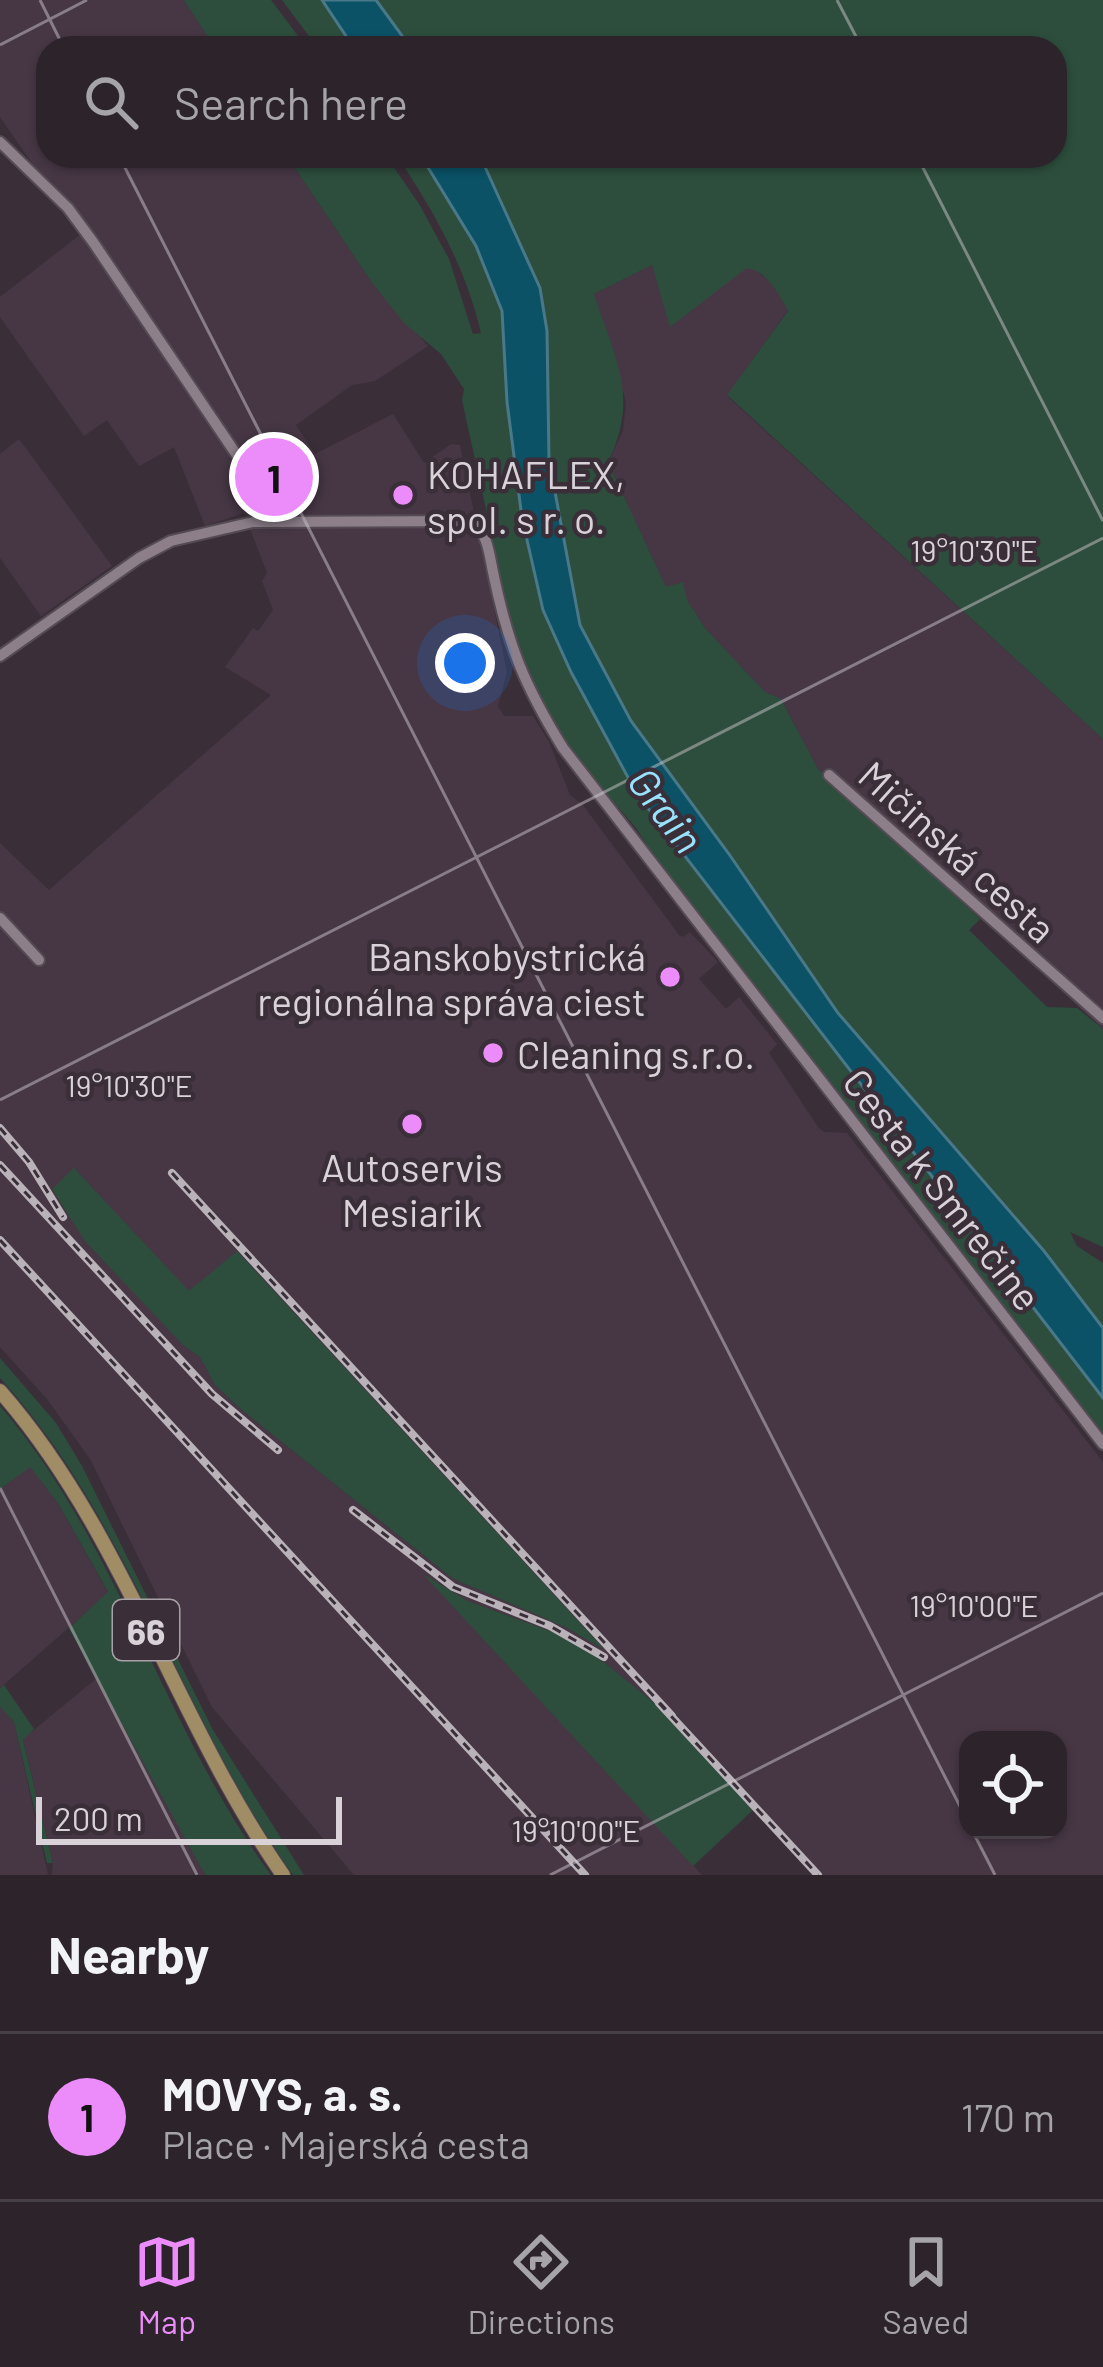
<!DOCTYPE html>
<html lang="en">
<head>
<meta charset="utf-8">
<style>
	:root { --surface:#2c232b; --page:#342b33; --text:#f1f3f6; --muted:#a6a4a9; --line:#484047; --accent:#ec8cfa }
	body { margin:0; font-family:Barlow,sans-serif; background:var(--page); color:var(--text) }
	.controls { position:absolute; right:36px; bottom:36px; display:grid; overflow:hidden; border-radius:24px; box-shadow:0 3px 9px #0004 }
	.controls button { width:108px; height:108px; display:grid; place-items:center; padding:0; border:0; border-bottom:3px solid var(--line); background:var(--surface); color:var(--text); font:60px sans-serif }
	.scale { position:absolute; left:36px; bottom:30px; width:306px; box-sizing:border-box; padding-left:12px; border:6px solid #d9d2d8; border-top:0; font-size:33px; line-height:42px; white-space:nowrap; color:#d9d2d8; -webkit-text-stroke:9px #3a2f39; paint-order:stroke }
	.you { position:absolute; left:465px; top:663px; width:42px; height:42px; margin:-30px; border:9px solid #fff; border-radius:50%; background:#1a73e8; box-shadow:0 0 0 18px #1a73e833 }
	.badge { display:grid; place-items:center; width:78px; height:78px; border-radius:50%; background:var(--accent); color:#111; font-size:39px; font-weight:700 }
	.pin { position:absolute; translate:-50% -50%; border:6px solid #fff; box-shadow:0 3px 12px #0006 }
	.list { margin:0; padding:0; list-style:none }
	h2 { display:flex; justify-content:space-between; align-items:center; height:156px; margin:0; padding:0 48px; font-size:51px }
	h2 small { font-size:39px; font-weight:400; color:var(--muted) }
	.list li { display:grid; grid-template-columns:78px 1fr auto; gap:36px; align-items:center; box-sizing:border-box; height:168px; padding:0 48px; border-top:3px solid var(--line) }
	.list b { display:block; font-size:45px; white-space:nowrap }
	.list p { margin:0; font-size:39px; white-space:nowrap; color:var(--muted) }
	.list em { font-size:39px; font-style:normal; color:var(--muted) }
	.icon { flex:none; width:66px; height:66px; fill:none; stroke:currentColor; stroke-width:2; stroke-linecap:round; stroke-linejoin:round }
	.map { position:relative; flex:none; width:1103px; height:1875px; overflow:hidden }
	.search { position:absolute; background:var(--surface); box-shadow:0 3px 9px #0004; left:36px; right:36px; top:36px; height:132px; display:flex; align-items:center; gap:30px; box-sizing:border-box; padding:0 42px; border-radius:36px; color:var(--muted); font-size:45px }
	.sheet { height:324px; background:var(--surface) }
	nav { display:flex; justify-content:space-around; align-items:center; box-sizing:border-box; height:168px; border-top:3px solid var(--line); background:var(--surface); font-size:33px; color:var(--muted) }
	nav a { display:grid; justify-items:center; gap:6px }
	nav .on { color:var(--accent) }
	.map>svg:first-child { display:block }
	.built { fill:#473745; fill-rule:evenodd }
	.green { fill:#2d4e3d }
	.water { fill:#0b5267; stroke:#497889; stroke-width:3 }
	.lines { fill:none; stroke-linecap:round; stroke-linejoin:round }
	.minor-casing { stroke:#554b54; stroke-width:14 }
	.major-casing { stroke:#554b54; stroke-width:16 }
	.minor { stroke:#8c7f8a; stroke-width:10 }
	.major { stroke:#a08d66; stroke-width:14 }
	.rail-casing { stroke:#bab2b9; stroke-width:8 }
	.rail { stroke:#3a2f39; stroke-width:3; stroke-dasharray:9; stroke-linecap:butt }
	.ticks { fill:none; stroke:#d9d2d8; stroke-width:3; stroke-opacity:0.45 }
	.poi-dot { fill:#ec8cfa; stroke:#3a2f39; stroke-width:4.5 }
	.labels { text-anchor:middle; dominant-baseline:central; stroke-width:9; stroke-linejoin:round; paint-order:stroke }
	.shield { fill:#3a2f39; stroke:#a9a1a8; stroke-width:3 }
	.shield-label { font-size:36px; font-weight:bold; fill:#d9d2d8 }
	.poi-label { font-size:39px; fill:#d9d2d8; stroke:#3a2f39; text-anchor:start }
	.street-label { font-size:39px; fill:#d9d2d8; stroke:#3a2f39 }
	.water-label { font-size:42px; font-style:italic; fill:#99e2fd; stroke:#3a2f39 }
	.ticks-label { font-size:30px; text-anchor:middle; fill:#d9d2d8; stroke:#3a2f39; stroke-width:9; stroke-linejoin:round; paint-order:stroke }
</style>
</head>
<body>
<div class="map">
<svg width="1103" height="1875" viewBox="0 0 1103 1875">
	<rect width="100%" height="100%" fill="#3a2f39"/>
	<g class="built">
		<path d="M0,0H184L215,48H48V156H287L370,280L428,346L375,381L352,385L296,425L315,454L393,414L424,463L451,444L460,445L507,672L498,706L504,716H533L549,742L570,795L583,805L679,935L683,937L690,932L718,962L699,979L726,1009L739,997L777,1044L769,1053L818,1127L824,1132L847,1133L1103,1462V1875H813L652,1701L605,1663L566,1637L468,1601L428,1577L702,1875H354L212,1707L90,1459L47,1399L0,1347V843L49,890L271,695L225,667L253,628L258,631L273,610L262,581L267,573L244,513L205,526L174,447L139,466L107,420L84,436L0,317V297L81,234L0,117ZM75,1169L189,1292L237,1251L600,1647L567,1628L452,1578L243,1411L215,1385L200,1357L184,1346ZM968,1740H1058V1830H968Z"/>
		<path d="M652,265L671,326L747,267L754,269L773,284L788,310L727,396L1103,739V1029L818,769L781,699L765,692L705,628L687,600L666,587L608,462L623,431L626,402L594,294Z"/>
		<path d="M19,439L112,566L41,616L0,558V454Z"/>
		<path d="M30,1466L58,1503L108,1593L0,1688V1489Z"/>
		<path d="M97,1678L206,1875H52L53,1862L23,1739Z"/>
		<path d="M0,1707L14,1722L48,1875H0Z"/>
	</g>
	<g class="green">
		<path d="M184,0H271L307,48H215Z"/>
		<path d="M282,0H322L354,48H318Z"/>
		<path d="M376,0H1103V739L727,395L788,311C778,293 768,272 747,268L670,327L652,265L594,294C615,359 640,397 608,462L666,587L683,582L687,600L705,628L765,692L781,699L818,769L980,919L969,930L1047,1007L1077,1008L1103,1029V1247L1070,1232L1077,1246L1103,1263V1328L1044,1251L838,1013L729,854L631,721L580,625L572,600L549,460L547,331L540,288L480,156H1055V48H411Z"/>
		<path d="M287,156H386L419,204L449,259L473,334L481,333C466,268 434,211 397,156H421L476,246L502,311L507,402L531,561L544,610L615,756L1103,1398V1435L666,874L636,828L578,761L537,695L516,646L462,400L464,389L441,354L404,323L370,280Z"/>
		<path d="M74,1168L189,1291L237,1251L605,1650L567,1628L452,1578L243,1411L215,1385L200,1357L184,1346L85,1241L52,1189Z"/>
		<path d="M0,1358L56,1423L82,1466L213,1730L304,1875H293C181,1718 131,1521 0,1378Z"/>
		<path d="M0,1406C119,1544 164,1729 271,1875H206L202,1869L69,1628L108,1592L58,1503L30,1467L0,1489Z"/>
		<path d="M423,1574L468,1601L566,1637L605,1663L652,1701L753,1810L693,1866Z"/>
		<path d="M4,1685L34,1729L23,1740L53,1863H47L14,1722L0,1707V1688Z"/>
	</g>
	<g class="water">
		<path d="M322,0H376L411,48H354Z"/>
		<path d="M421,156H480L540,288L547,331L549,460L580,625L631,721L729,854L838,1013L1044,1251L1103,1328V1398L637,794L571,672L543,610L522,518L507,402L502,311L476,246Z"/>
	</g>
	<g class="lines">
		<defs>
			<g id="minor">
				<path d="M0,142L68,208L93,242L282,522"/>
				<path d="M0,656L139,558L171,541L253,522L472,521C488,534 489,553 493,572C508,645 524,685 563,748L1103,1444"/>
				<path d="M829,775L1103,1018"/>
				<path d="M0,918L39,960"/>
			</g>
			<path id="major" d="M0,1391C124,1532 176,1722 283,1875"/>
		</defs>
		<use href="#minor" class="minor-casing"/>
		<use href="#major" class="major-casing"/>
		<use href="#minor" class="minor"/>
		<use href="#major" class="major"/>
		<defs>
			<g id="rail">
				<path d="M0,1128L29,1162L63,1217"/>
				<path d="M0,1165L212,1394L278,1450"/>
				<path d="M172,1173L672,1716"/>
				<path d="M0,1240L585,1875"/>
				<path d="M353,1510L453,1587L550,1626L604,1657"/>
				<path d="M659,1703L818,1875"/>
			</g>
		</defs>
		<use href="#rail" class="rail-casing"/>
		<use href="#rail" class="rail"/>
	</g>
	<path class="ticks" d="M40,0L64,48M837,0L862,48M0,45L87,0M119,156L968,1822M917,156L1103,521M0,1100L1103,538M0,1488L197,1875M972,1830L995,1875M550,1875L1103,1593"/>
	<g class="poi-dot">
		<circle cx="403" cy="495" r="12"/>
		<circle cx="670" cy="977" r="12"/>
		<circle cx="493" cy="1053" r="12"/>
		<circle cx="412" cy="1124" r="12"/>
	</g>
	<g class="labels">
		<rect class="shield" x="113" y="1600" width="66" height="60" rx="9"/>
		<g class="shield-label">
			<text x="146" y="1630">66</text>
		</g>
		<g class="poi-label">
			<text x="427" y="473">KOHAFLEX,<tspan x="427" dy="45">spol. s r. o.</tspan></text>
			<text x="646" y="955" text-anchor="end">Banskobystrická<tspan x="646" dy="45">regionálna správa ciest</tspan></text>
			<text x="517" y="1053">Cleaning s.r.o.</text>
			<text x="412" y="1166" text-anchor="middle">Autoservis<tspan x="412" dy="45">Mesiarik</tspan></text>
		</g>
		<g class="street-label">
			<text transform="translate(958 851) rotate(42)">Mičinská cesta</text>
			<text transform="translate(943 1189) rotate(52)">Cesta k Smrečine</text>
		</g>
		<g class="water-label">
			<text transform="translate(667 809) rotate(53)">Grain</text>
		</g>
	</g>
	<g class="ticks-label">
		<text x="974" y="562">19°10'30"E</text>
		<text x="129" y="1097">19°10'30"E</text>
		<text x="974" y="1617">19°10'00"E</text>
		<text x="576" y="1842">19°10'00"E</text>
	</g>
</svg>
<div class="controls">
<button><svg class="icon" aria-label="locate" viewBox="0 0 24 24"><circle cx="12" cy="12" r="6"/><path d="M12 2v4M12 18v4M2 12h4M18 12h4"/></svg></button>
</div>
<div class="scale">200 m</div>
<div class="you"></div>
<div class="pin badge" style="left:274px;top:477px">1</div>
<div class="search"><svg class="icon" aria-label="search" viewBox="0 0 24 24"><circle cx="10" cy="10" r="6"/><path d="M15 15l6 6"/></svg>Search here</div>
</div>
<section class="sheet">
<h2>Nearby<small></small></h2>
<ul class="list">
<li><span class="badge">1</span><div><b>MOVYS, a. s.</b><p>Place · Majerská cesta</p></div><em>170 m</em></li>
</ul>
</section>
<nav>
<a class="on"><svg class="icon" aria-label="map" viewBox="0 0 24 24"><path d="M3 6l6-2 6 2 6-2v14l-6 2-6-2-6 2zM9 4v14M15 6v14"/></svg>Map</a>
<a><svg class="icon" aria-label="directions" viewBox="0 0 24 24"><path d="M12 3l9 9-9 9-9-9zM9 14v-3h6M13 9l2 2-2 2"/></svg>Directions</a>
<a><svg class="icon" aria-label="saved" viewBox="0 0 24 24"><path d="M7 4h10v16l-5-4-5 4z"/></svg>Saved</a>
</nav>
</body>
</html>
